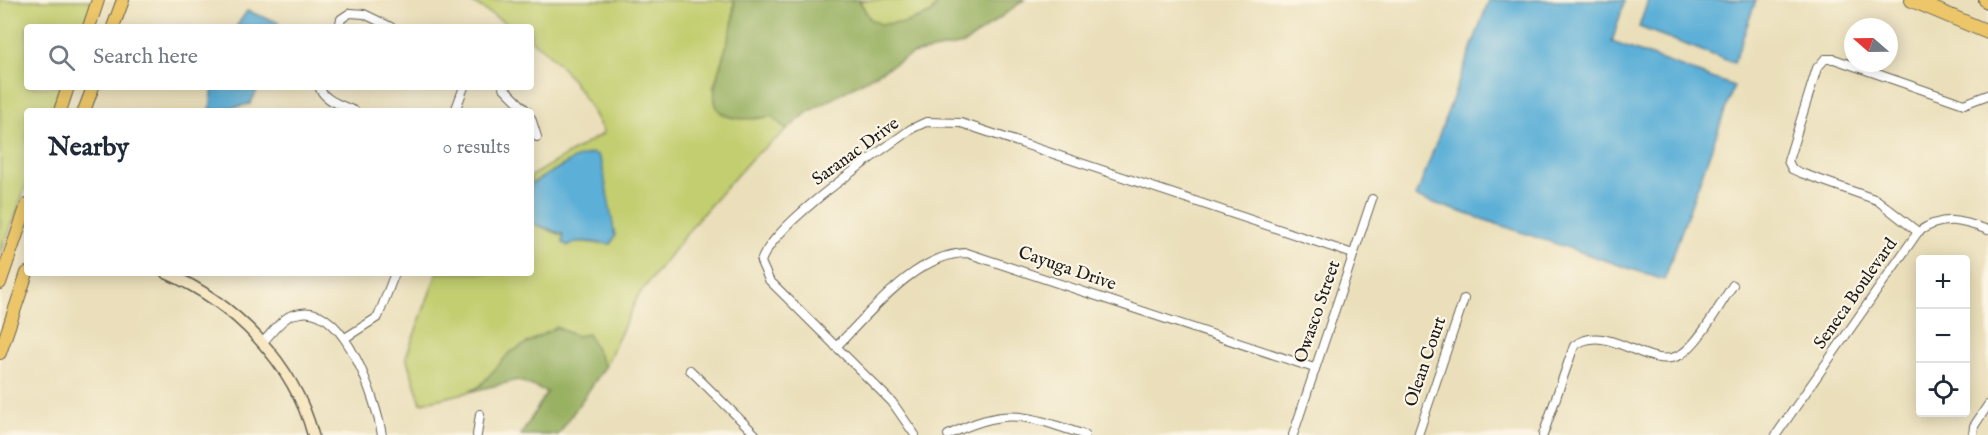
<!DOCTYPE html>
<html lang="en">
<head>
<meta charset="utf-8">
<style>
	:root { --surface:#fff; --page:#f6f6f7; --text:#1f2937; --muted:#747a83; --line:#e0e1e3 }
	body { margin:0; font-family:"IM FELL English",serif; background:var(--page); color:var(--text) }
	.controls { position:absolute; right:18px; bottom:18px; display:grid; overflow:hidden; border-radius:6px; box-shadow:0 3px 15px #0003 }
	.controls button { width:54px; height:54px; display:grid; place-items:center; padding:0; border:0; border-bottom:2px solid var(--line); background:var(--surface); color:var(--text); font:30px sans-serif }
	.compass { position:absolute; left:1844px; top:18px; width:54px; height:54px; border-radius:50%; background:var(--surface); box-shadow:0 3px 15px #0003; rotate:290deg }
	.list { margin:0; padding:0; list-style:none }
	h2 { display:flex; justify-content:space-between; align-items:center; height:78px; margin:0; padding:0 24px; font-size:26px }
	h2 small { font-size:20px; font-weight:400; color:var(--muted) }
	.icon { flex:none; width:33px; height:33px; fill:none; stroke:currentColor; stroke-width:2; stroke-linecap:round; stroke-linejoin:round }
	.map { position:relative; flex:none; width:1988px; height:435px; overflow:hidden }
	.search { position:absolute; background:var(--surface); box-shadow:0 3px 15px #0003; left:24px; top:24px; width:510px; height:66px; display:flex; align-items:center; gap:15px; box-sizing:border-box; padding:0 21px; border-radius:6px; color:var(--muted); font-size:22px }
	.panel { position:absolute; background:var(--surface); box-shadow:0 3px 15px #0003; left:24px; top:108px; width:510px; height:168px; border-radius:6px }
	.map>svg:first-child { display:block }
	.green { fill:#c2ce70; stroke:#6f7546; stroke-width:1.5 }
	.forest { fill:#99b162; stroke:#5a663f; stroke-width:1.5 }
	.water { fill:#5bafd7; stroke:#3c667a; stroke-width:1.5 }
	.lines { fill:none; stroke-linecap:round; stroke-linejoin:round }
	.street-casing { stroke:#646053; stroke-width:10 }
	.secondary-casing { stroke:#646053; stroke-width:13 }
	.primary-casing { stroke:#646053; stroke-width:14 }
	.highway-casing { stroke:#646053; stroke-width:16 }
	.street { stroke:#fff; stroke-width:8 }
	.secondary { stroke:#f7e8c3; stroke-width:10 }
	.primary { stroke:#ecc669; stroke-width:12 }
	.highway { stroke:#ecc669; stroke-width:14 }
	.labels { text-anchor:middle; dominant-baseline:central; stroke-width:4.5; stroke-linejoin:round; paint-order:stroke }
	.street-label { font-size:18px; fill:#1c1c1c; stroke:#fcf5e5 }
</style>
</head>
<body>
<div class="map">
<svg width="1988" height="435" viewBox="0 0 1988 435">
	<rect width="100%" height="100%" fill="#fcf5e5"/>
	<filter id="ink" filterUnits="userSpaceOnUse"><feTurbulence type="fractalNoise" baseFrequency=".0167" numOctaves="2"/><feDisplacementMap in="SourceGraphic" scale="12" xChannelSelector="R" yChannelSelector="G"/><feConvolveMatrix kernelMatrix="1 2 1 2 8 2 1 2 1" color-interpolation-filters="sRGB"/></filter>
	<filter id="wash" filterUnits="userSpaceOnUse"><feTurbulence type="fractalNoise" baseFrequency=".008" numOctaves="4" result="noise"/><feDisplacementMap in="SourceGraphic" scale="24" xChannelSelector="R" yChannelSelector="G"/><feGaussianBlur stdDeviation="1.35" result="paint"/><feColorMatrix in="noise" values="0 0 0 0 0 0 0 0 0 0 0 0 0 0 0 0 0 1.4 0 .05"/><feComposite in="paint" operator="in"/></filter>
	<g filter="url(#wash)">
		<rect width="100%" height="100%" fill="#eadfba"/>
		<g class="green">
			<path d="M0,0H94L84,27H27V87H62L53,111H27V184L0,257Z"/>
			<path d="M468,0H734L732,35L713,88L755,119L772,116L787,130L752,158L698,219L638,296L605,367L588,335L577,336L556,327L510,353L480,386L469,392L421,403L406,357L437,273H531V223L576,241L600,244L614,236L608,205L574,159L531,184V176L604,133C586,98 565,63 531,40V27H512Z"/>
			<path d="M859,0H940L930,14L904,23L880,24L870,19Z"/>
		</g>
		<g class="forest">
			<path d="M734,0H859L870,19L880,24L904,23L930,14L940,0H1024L964,44L912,54L808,112L787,130L772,116C666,136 740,50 734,0Z"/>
			<path d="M556,327L576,336L588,334L605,367L558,435H521L547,392L518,380L469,392L480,386L509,353Z"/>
		</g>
		<g class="water">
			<path d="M1489,0H1625L1612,42L1734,86L1664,280L1416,197Z"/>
			<path d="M1648,0H1756L1734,63L1639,27Z"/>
			<path d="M247,11L278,22V27H236Z"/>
			<path d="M213,87H259L250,104L217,111L210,109Z"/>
			<path d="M592,153L598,155L602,164L615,236L611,244C595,244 582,237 568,246L563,243V234L531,223V184L574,159Z"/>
		</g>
	</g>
	<g filter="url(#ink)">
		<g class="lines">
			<defs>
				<g id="street">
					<path d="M339,27L341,19L350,13L364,14L391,27"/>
					<path d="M319,87C325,101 341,105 355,111"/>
					<path d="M503,87L527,111"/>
					<path d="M455,111L464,87"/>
					<path d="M531,118L537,137"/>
					<path d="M1918,232L1877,200L1801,173L1792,169L1788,161L1817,68L1825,59H1834L1964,104L1988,95"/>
					<path d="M345,338L378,317L395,273"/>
					<path d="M262,343C270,335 278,323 288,317C291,314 297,314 301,313C346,306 376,401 382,435"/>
					<path d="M836,347C870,313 916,253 967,253L1314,368"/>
					<path d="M690,370L756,435"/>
					<path d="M477,435L480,414"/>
					<path d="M915,435L892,402L769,280L761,262C772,224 876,155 911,129L926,122L961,123L1353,254"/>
					<path d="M948,435C1008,406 1024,415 1085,435"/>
					<path d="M1293,435L1372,199"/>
					<path d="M1418,435L1464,299"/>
					<path d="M1543,435L1574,346C1608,320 1647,372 1680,355C1700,343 1720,304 1733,285"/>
					<path d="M1776,435L1918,232C1943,215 1961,220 1988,230"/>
					<path d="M1973,435L1974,426L1988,405"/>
				</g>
				<path id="secondary" d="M166,273C234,302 294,363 313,435"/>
				<g id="primary">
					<path d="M89,27L98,0"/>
					<path d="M113,27L123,0"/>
					<path d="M60,111L68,87"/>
					<path d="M84,111L93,87"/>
					<path d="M0,283L27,205"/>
					<path d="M0,353L27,273"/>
				</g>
				<g id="highway">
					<path d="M1912,0L1988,32"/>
					<path d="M1986,0L1988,1"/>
				</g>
			</defs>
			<use href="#street" class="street-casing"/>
			<use href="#secondary" class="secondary-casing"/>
			<use href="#primary" class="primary-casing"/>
			<use href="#highway" class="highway-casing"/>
			<use href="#street" class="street"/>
			<use href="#secondary" class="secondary"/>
			<use href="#primary" class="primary"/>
			<use href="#highway" class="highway"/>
		</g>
	</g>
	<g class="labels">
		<g class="street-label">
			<text transform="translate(856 152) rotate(-36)">Saranac Drive</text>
			<text transform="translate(1067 269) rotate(19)">Cayuga Drive</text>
			<text transform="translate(1856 294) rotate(-55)">Seneca Boulevard</text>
			<text transform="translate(1318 312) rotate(-71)">Owasco Street</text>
			<text transform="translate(1426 362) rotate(-71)">Olean Court</text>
		</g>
	</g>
</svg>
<div class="controls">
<button>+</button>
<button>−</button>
<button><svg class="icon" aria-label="locate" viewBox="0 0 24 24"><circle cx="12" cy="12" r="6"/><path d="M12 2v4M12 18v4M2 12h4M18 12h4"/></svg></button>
</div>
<svg class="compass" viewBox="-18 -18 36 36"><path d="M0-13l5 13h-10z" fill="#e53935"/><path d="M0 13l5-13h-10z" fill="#747a83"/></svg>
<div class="search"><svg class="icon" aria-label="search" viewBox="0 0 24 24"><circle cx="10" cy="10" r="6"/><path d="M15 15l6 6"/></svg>Search here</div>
<section class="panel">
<h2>Nearby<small>0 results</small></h2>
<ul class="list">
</ul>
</section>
</div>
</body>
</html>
